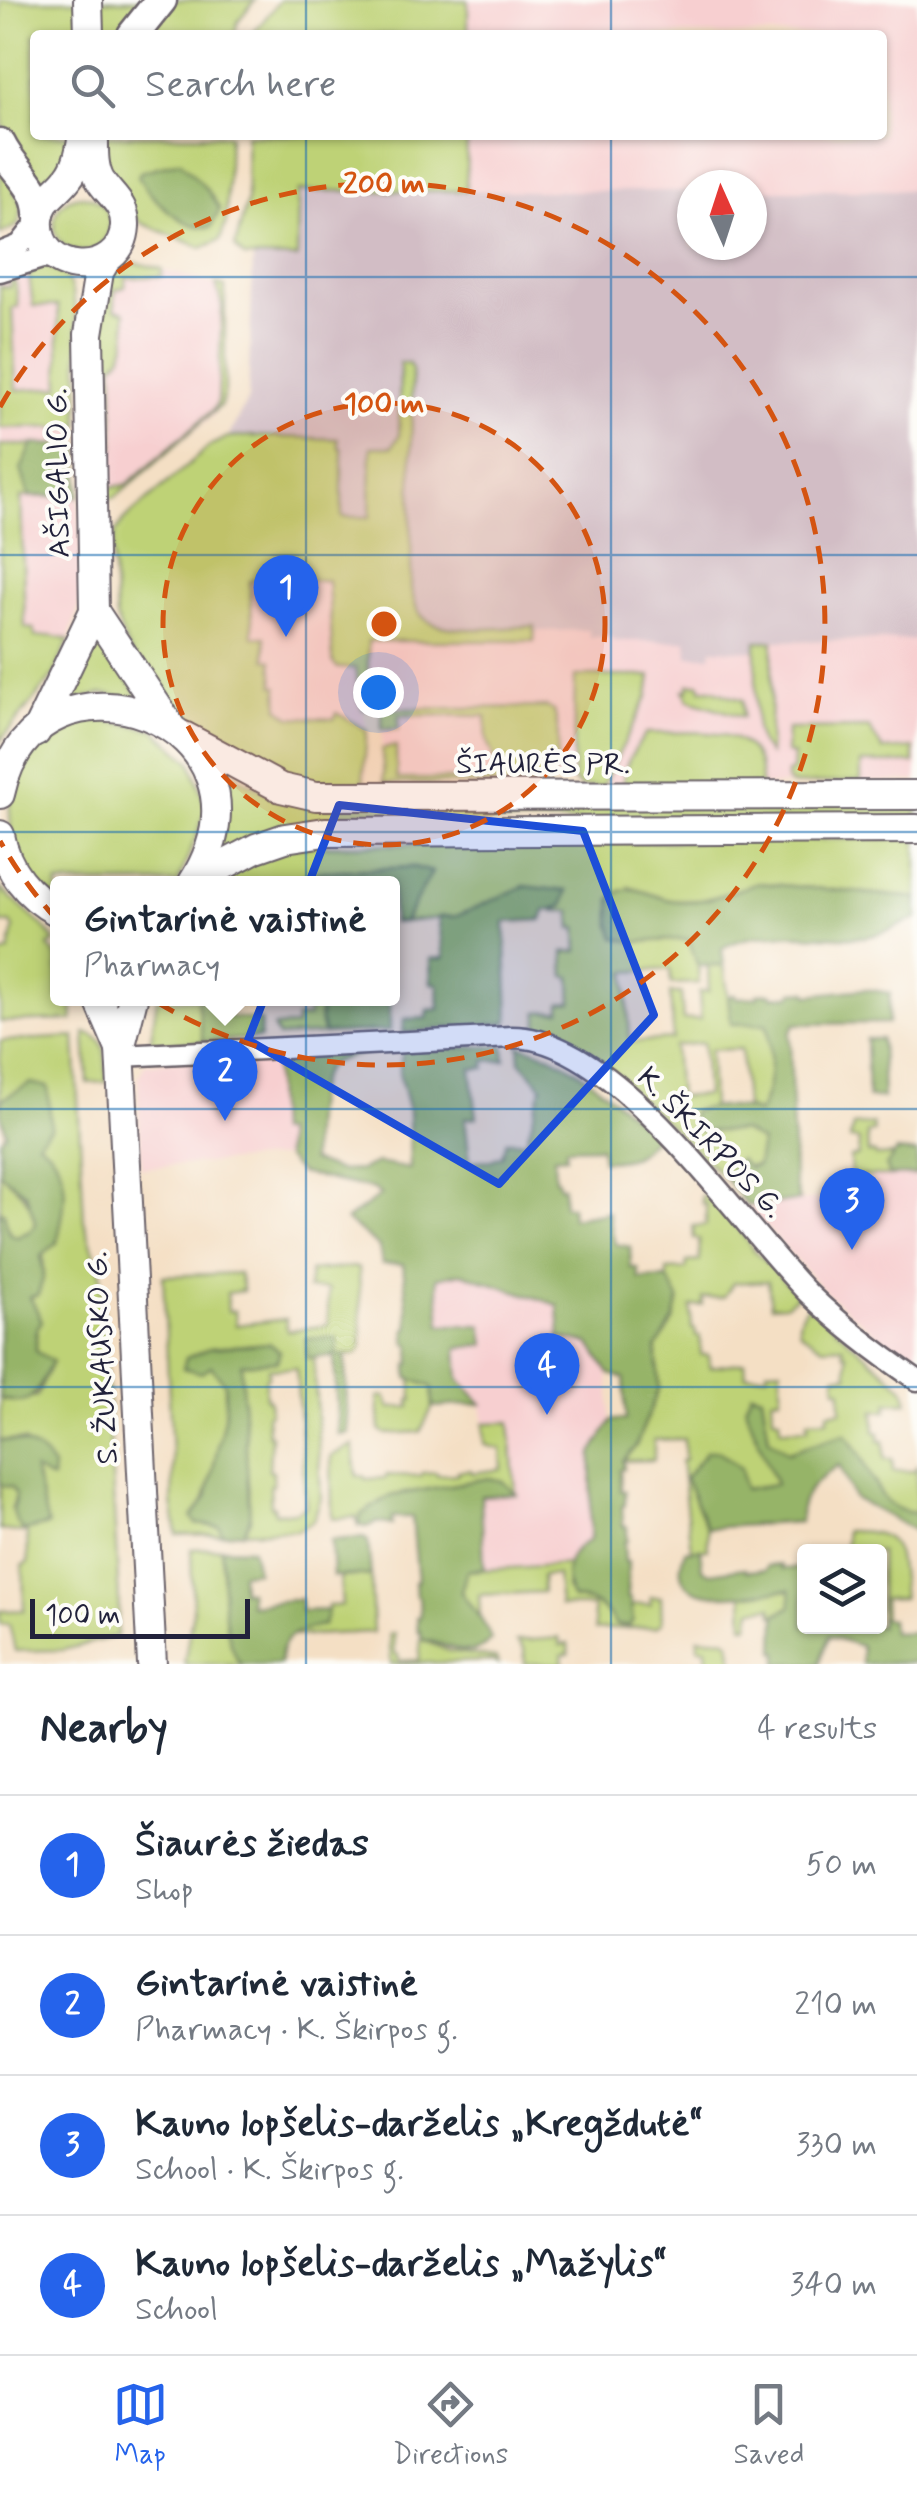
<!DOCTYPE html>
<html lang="en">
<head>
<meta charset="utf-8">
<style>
	:root { --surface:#fff; --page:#f6f6f7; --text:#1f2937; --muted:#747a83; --line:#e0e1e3; --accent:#2563eb }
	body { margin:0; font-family:Mynerve,sans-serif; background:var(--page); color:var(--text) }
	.controls { position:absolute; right:30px; bottom:30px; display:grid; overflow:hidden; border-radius:10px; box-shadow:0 2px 8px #0004 }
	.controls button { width:90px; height:90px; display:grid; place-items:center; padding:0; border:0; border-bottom:2px solid var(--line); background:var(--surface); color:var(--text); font:50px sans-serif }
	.compass { position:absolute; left:677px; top:170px; width:90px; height:90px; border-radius:50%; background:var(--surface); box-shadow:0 2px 8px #0004; rotate:357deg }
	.scale { position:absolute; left:30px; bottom:25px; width:220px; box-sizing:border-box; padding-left:10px; border:5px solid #22223b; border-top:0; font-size:28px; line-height:35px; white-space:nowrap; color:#22223b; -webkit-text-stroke:8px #fdfcf7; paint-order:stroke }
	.you { position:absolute; left:378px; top:692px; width:35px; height:35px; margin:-25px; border:8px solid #fff; border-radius:50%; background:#1a73e8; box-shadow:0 0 0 15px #1a73e833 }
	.badge { display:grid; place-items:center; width:65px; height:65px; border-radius:50%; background:var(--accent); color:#fff; font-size:32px; font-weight:700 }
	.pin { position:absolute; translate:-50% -82px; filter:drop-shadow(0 2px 5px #0008) }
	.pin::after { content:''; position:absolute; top:52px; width:35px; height:30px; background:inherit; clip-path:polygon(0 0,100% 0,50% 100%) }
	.popup { position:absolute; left:50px; top:876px; width:350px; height:130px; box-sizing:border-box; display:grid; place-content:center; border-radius:10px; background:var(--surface); filter:drop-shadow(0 2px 8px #0005); font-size:32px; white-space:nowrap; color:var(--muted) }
	.popup b { font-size:38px; color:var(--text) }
	.popup::after { content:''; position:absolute; left:50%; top:100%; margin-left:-20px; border:20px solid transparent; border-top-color:var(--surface) }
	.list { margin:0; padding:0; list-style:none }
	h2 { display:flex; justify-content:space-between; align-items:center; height:130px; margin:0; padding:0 40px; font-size:42px }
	h2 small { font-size:32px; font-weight:400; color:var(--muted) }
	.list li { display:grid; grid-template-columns:65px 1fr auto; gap:30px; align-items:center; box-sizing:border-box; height:140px; padding:0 40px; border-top:2px solid var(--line) }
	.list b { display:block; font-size:38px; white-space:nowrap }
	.list p { margin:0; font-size:32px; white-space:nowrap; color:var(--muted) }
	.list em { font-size:32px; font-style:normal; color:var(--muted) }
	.icon { flex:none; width:55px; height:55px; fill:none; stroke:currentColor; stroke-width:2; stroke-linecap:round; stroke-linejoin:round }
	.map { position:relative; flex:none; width:917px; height:1664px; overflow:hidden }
	.search { position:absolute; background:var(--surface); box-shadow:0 2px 8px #0004; left:30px; right:30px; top:30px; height:110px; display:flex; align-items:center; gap:25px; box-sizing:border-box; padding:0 35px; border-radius:10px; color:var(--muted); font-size:38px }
	.sheet { height:690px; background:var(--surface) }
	nav { display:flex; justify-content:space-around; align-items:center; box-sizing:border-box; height:140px; border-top:2px solid var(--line); background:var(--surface); font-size:28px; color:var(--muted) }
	nav a { display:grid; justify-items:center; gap:5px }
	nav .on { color:var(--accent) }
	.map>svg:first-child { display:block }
	.built { fill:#f7cfd0 }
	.industrial { fill:#d2bdc5 }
	.green { fill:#bed276; stroke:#707a58; stroke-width:2.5; fill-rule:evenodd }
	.forest { fill:#96b467; stroke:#5c6b51; stroke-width:2.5 }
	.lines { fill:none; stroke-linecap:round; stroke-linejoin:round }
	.minor-casing { stroke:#6c646b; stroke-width:25 }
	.major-casing { stroke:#6c646b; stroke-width:32 }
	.highway-casing { stroke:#6c646b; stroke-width:35 }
	.minor { stroke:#fff; stroke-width:20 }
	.major { stroke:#fff; stroke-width:28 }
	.highway { stroke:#fff; stroke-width:30 }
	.marked { fill:#1d4ed8; fill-opacity:0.2; stroke:#1d4ed8; stroke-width:8; stroke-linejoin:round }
	.grid { fill:none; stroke:#1f6fb2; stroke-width:2.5; stroke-opacity:0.55 }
	.ring { fill:none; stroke:#d45411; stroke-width:5; stroke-dasharray:18 12 }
	.labels { text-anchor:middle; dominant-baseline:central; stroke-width:8; stroke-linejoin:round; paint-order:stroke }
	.street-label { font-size:30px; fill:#22223b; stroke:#fdfcf7 }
	.centre { fill:#d45411; stroke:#fdfcf7; stroke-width:5 }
	.ring-label { font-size:30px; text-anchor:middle; font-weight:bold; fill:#d45411; stroke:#fdfcf7; stroke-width:8; stroke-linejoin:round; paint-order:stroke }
</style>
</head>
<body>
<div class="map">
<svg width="917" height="1664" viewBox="0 0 917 1664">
	<rect width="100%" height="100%" fill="#fdfcf7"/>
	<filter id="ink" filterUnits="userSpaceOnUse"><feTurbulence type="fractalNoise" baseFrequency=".01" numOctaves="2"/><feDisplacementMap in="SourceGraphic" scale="20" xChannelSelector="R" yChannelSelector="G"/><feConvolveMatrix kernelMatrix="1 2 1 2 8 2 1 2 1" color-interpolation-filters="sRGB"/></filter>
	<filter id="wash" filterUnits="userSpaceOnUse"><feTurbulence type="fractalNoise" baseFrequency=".0048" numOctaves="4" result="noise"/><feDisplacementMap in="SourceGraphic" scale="40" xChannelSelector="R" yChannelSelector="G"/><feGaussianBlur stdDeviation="2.25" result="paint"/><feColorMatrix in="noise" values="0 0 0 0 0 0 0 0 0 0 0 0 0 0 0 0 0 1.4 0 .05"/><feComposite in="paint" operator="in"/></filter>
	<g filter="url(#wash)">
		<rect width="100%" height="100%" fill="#f4dfc4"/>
		<g class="built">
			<path d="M468,0H917V190H752V185H692V191H466L467,135H882V35H468Z"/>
			<path d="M137,263L225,287V391L214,415L110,500L105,495L103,302L119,266Z"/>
			<path d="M44,265L68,281L75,315L81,578L79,606L68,641L36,699L0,741V276Z"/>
			<path d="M343,566L575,630H589L590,637H613V640H688V655L756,641L917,640V781L761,786L382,779V709H368L363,710L367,730L366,778L286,782L236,568Z"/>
			<path d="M274,1055L277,1131H284L285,1157L141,1168L138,1078L145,1064Z"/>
			<path d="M917,1175V1367L827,1294L747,1206L871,1194V1177Z"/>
			<path d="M430,1260L501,1271L606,1331L617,1560L484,1568L481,1496L516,1493L510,1422L484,1423L481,1404L433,1407Z"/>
		</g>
		<path class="industrial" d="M752,190H917V640L757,641V651L712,649L711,656H688L687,641H613L612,637H589V630L346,635L342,450L252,436L228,437L248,399L253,257H297L298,191H692V245H752Z"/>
		<g class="green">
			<path d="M0,0H150L123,35H35V135H75L70,162L45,186L12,151L3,125Z"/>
			<path d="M173,0H255L238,21L234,35H143Z"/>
			<path d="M280,0H468V35H252Z"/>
			<path d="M103,135H229L226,223L220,240L202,248L141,223L133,215L105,173Z"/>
			<path d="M246,135H467L466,191H298L297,258L244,257L235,247L247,201Z"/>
			<path d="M0,162L19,186L13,191C23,202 23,212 18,225L0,234Z"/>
			<circle cx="82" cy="224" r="28"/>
			<path d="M137,263L162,269V276L126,278L125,287L115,290V309L125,312C126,332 131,351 113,365L114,447L103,452C103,414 94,298 115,271C121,264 128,264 137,263Z"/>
			<path d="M44,265C54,269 64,272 69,283C81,310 79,395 79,427L0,428V286L10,287V277L16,284L18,307L12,308L16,390L60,387L58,306H33L29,276L31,271Z"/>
			<path d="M216,284L225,287V391L221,405L115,498L107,499L105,488L126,485L214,409L218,401L222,306Z"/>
			<path d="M400,363L409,364L412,370L411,589C414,599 416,611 424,618C443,636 509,627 535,626L534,641H368V709H363L358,698L356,668H338L333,663L328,580L250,581L253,637H265L266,659L272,660L274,685L278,686L279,708L291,717L334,719L337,713L367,730L363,784L286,782L215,741L159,691L127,647L116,618L112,551L115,533L124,520L211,445L228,437L252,436L338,439L339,447L342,449V517H370L371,447H392L399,436Z"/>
			<path d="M0,445H79V496L21,497L25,628L34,629L35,637L52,636L69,640L54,675L0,741Z"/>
			<path d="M95,626L141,700L103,694L58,703Z"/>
			<path d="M756,641H773L769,754L760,742L756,730Z"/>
			<path d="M575,676H651L648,696L602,787H581L573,780Z"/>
			<path d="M689,684H700L701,689H712L743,700V717L689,700L684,690H689Z"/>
			<path d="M547,707L554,711C560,730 560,768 549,785L384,783L382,749L396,746L397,779H488C499,765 494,758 488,744C485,736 487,724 486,716L399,715L398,729H382V709Z"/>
			<path d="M85,717L154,729L191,762L207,809L178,883L58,884V900L32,880L11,837L9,795L36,744Z"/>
			<path d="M869,728L883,750L914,748V763H861V781L791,785L787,781V773L792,771L793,755L786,753L787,729Z"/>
			<path d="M646,733C693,734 763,719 761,786L623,783C623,764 636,748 646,733Z"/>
			<path d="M213,764L267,792L917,803V821L347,823L216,864Z"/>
			<path d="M917,838V898L759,883L712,900L672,901L629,887L635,942L689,939L698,966L699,983L671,984L670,969L626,972L630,1042L673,1039L670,993H681L683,1020L701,1019L699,992L709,991L708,966H724L732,1023L767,1024C772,1054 773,1085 758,1113L745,1107L741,1049L710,1050L712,1107L692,1111L699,1131H742L762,1142L757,1165L730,1170L725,1178C665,1124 612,1062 538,1029V1012L561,1011V1003L572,1002L571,977L565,976L564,952L578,951L577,928H572L571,911H552L563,906L567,891L457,916L404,922L431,872L413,867L317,872L283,883L220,884L241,865L285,846ZM703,1043L706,1095L678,1097L674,1046Z"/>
			<path d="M0,888L47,930L55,941L48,946L57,957L58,998L72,999L73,1020L0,1022V954L9,952L14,928L11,923H0Z"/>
			<path d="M157,999H197L203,1042L150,1044Z"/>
			<path d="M307,999H320V1021L324,1034L278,1037L273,1027L296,1026V1018L308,1017Z"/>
			<path d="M85,1033C110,1036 105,1062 107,1082L88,1083Z"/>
			<path d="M75,1037L84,1221L101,1273L119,1601L117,1636L63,1650L15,1651L9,1624H0V1611L24,1610L23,1565L28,1563L27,1533L0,1530V1485L12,1487L17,1494L11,1510L37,1480L33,1469L51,1479L24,1441L0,1440V1398L6,1401L37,1396L52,1362L36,1351L37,1315L30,1297L38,1295L44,1275L38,1142L2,1099L0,1107V1041Z"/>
			<path d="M873,1124L874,1132L867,1133L868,1153H875L876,1156L897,1155L886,1166L889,1176H851L850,1157L858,1156L859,1140L850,1139L853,1126Z"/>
			<path d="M0,1173C19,1190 31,1198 36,1224L31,1231L17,1237L9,1233L4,1213L0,1210Z"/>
			<path d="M713,1194L752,1248L798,1295L785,1305L771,1306L768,1281L733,1283L724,1297L703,1298V1305L691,1307L692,1329H695L696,1336H700L701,1355H708L710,1367L745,1362L746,1375L767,1374V1369L781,1368V1397L772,1398L773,1417L780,1418L781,1429L808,1428V1420L828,1419V1412L841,1411V1389H836L835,1376L848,1375L847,1354H844L843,1346L823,1347L800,1332C797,1322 801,1311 809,1305L904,1388L908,1402L888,1403L887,1410L874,1411L875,1432L879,1433V1441H884L885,1459H892L893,1471H914L917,1466V1513C895,1512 882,1503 875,1482L812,1447L788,1452L769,1439L762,1396L752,1392L746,1408L776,1484L744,1489L685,1478L707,1528L708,1549L691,1550L681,1461L685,1460L684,1439L654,1440V1460L623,1461L636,1446L659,1388L656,1348L674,1320L679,1299L667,1278V1270L686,1269L687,1262L700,1261L699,1239H694L693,1226L706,1225V1204H702L701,1196Z"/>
			<path d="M354,1267L359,1269L362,1348L357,1354L307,1358H314L321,1498L313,1521L298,1530L244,1532L250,1519L241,1364L280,1351L211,1366C215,1371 223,1379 225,1385C232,1409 206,1500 196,1524L221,1527L222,1534L177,1535L172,1502L173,1474L163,1276L239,1273L243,1291L227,1293L228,1311H235L236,1325L286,1319L287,1331L328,1325V1289H308L310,1271ZM296,1368L306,1506L295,1512L275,1513L274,1507L271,1506L270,1485H273V1471L269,1470L271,1435H268L267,1414L270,1413L269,1400L266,1399L265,1378L268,1377V1369Z"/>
			<path d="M412,1378L433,1387V1407L420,1432L386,1434L380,1430L378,1397L385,1396L390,1408L410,1407V1400H413Z"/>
			<path d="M510,1422L516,1494L502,1481L489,1478L390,1496L362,1514L359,1525L356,1517L332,1519L331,1456L353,1445L357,1476H364L365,1479L386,1478V1475L421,1476L422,1473L436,1472L437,1475L457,1474L458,1471L471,1470L472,1473L502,1469L501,1449L485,1445L484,1423Z"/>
			<path d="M845,1531C904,1530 897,1549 903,1598L883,1599L884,1619L880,1618V1552L846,1551Z"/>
			<path d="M221,1548L226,1627L240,1664H184L193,1610L191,1549Z"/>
			<path d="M568,1564L566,1588L573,1599C596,1600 604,1607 616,1625L628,1626L633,1620L631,1605L651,1604V1597H661L662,1623L656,1627L595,1630L593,1606H560L557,1575L542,1576L543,1592L479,1595L480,1615L470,1608L461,1592L467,1571Z"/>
			<path d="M371,1575L373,1632L290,1636L297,1630L324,1625L328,1606L342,1605L340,1577Z"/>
			<path d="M790,1590L793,1599L791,1607L773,1615L772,1607L752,1609L749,1625H744L743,1592Z"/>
			<path d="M394,1633L395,1654L398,1655L399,1661L419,1660L421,1639L449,1651L496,1658L498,1664L492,1661L391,1664L389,1634Z"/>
			<path d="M559,1638L560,1645L568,1644L569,1654L562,1655L563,1664H525L524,1650L517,1641Z"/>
			<path d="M698,1638H724L730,1642L734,1664H707L706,1648L698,1647Z"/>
		</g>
		<g class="forest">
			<path d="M180,161L208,191L220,209L211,227C184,231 151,198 138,177L140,172Z"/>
			<path d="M33,444L79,445V496H29L21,469Z"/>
			<path d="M414,867L432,872L404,922L393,923L392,884L283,883L317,872Z"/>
			<path d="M759,883L917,898V919C900,924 881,936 864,937C818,939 763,925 722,948L724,966H698L688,939L635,942L615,938L611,925V899C629,878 648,896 671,900C702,906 729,891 759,883Z"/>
			<path d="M524,886L567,891L563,906L545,911L542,920L505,922L509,1017L507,1023L403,1033L404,1019L427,1018L428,1010L439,1009L438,984L431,983L430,959L444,958L438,917L457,916Z"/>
			<path d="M865,989L890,993L888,1023L795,1024L790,1033L794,1181L799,1201L747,1206L725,1178L739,1159L749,1168L757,1165L761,1142L742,1131H699L693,1123L692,1111C715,1106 737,1104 758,1113C773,1086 772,1054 767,1024H731L728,996L735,995L736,998L757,997V994L771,993L772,996L792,995L793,992L807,991L808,995Z"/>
			<path d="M372,998L373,1002L390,1001V1031L324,1034L320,1021V999Z"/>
			<path d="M197,999H223L225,1016L261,1021L260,1038L203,1042Z"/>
			<path d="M866,1039H881L883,1098H868Z"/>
			<path d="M519,1045C580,1060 609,1099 656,1135C637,1158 632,1160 602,1161L600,1147L566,1148V1156L554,1157L555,1179L558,1180L559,1186H563L564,1206H571L572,1218L608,1212L615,1244L630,1247L631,1268H638L639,1279L667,1278L679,1299L674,1320L656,1348L659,1387L636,1446L623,1461L624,1469L620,1470L621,1491H625V1505L622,1506L623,1526L627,1527V1541L624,1542L625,1562H628L627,1598H630L633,1620L629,1626L616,1625C604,1607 596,1600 573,1599C560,1577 566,1551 590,1540L592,1453L612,1420H626L624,1378L609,1374L589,1343L560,1338L558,1305L461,1273L437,1278L441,1325H482L485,1345L457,1348L459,1379L482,1404L433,1407L432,1387L408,1378V1364H411L410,1344L406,1343V1329L409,1328L403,1264H382L379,1247L346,1220L381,1195L374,1189L299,1173L285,1157L284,1132H277L274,1055L378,1049C364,1054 344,1056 332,1063C311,1077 312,1136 311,1161L339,1171L360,1170L377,1163L410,1169L409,1111L399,1073L403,1049L504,1046L505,1060L485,1061V1068L471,1069L477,1117L465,1118L470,1161L491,1160L502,1156L506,1141H526L542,1086L520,1061Z"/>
			<path d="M31,1083L48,1087L51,1127L38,1142C75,1167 65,1205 57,1243L41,1256L44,1275L38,1295L30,1297L42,1321L36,1330V1351L52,1361C39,1387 34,1411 0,1398V1210L4,1213L9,1233L17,1237L30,1231L36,1224L26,1194L0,1173V1140L6,1133L0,1112L2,1099Z"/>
			<path d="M897,1151L917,1153V1175L889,1176L886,1166Z"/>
			<path d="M337,1337V1355H345L348,1433L338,1434L334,1356L307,1358L306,1338Z"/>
			<path d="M269,1343L280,1351L277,1361L241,1364L250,1519L244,1532L222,1534L220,1527L196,1524L192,1517L207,1497L225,1413V1384L211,1366L202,1373L183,1368L186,1358L210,1348Z"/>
			<path d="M751,1392L762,1395L769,1439L788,1452L845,1434C874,1462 870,1511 917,1513V1532L854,1498L839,1465C818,1480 798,1493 800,1522L707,1528L685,1478L707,1451H719L741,1468L745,1489L776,1484L745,1407Z"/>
			<path d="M0,1440C24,1441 39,1446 53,1467L52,1479L34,1470L48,1525L24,1531C11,1518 12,1510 16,1494L12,1487L0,1485Z"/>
			<path d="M489,1478L502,1481L516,1494L481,1496L484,1568L467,1571L461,1592C472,1611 485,1619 491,1640C474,1664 444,1642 421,1639V1632H418L417,1617H420L419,1597L416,1596L415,1582L418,1581L412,1517H392V1525L378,1522L366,1527L359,1525L361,1514L390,1496Z"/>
			<path d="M364,1538L368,1541L371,1575L333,1576L331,1540Z"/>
			<path d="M221,1548L252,1549L257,1571L241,1573L242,1591H249L250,1605L300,1599L301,1611L328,1610L324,1625C298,1630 279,1635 280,1664H240C220,1631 224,1587 221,1548Z"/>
			<path d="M701,1549L702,1569L710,1573L745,1568L746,1571L766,1570L767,1566L781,1565L782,1569L802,1568L804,1565V1626H880V1618L891,1619L892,1633L917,1632V1662L862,1664L861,1646L829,1636L819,1664H778V1652L775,1651L776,1615L791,1607L790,1590C756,1591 659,1614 685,1551Z"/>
		</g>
	</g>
	<g filter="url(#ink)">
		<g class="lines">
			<defs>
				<g id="minor">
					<path d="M0,253L20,245L38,222"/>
					<path d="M0,271L42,258L56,259"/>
					<path d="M120,1056L512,1037C618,1037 739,1225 810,1295C843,1327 879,1354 917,1380"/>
				</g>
				<g id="major">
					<path d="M88,0L89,35"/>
					<path d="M83,135C80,150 78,166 68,178C57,193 40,199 39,220C35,277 122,282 125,226C126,204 110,196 100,180C93,167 94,150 94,135"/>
					<path d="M94,611L169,724"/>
					<path d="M36,732L94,611L89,334L99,272L106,260"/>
					<path d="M184,736L281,788L316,796L917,795"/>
					<path d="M0,794C36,628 295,722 192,884"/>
					<path d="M0,835C6,869 27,896 58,912"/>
					<path d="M194,881L256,848L285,838L325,832L917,829"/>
					<path d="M98,998L120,1049"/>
					<path d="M133,998L120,1049L152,1664"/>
				</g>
				<g id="highway">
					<path d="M133,35L161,0"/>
					<path d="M0,144C12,170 38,184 39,213"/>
				</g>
			</defs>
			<use href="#minor" class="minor-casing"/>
			<use href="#major" class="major-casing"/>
			<use href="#highway" class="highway-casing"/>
			<use href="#minor" class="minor"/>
			<use href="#major" class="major"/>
			<use href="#highway" class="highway"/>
		</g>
	</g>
	<path class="marked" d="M339,805L583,831L654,1015L499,1184L248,1040Z"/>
	<path class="grid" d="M306,0V35M611,0V35M306,135V1664M611,135V1664M0,277H917M0,555H917M0,832H917M0,1109H917M0,1387H917"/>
	<circle cx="384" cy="624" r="221" fill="#d45411" fill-opacity=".12"/>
	<g class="ring">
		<circle cx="384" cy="624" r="221"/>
		<path d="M0 407A441 441 0 1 1 0 841"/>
	</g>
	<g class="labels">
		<g class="street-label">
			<text transform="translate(59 473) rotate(-91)">AŠIGALIO G.</text>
			<text x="543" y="764">ŠIAURĖS PR.</text>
			<text transform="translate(710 1143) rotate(46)">K. ŠKIRPOS G.</text>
			<text transform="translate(103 1358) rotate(-93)">S. ŽUKAUSKO G.</text>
		</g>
	</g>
	<circle cx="384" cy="624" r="15" class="centre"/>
	<g class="ring-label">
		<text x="384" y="193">200 m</text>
		<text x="384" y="413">100 m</text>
	</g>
</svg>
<div class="controls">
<button><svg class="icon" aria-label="layers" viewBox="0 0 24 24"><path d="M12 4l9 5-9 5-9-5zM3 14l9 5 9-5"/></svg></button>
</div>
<svg class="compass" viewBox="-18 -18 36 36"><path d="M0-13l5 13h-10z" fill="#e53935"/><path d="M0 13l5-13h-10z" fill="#747a83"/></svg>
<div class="scale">100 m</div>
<div class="you"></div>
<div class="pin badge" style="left:286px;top:637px">1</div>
<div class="pin badge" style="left:225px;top:1121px">2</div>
<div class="popup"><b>Gintarinė vaistinė</b>Pharmacy</div>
<div class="pin badge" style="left:852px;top:1250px">3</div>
<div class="pin badge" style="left:547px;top:1415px">4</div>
<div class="search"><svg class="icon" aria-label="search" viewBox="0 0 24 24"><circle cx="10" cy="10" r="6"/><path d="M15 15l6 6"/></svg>Search here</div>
</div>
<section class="sheet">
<h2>Nearby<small>4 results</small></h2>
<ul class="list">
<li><span class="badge">1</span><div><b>Šiaurės žiedas</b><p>Shop</p></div><em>50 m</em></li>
<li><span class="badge">2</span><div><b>Gintarinė vaistinė</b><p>Pharmacy · K. Škirpos g.</p></div><em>210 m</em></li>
<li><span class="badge">3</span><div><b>Kauno lopšelis-darželis „Kregždutė“</b><p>School · K. Škirpos g.</p></div><em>330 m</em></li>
<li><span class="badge">4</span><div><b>Kauno lopšelis-darželis „Mažylis“</b><p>School</p></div><em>340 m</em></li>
</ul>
</section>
<nav>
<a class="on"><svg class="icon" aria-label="map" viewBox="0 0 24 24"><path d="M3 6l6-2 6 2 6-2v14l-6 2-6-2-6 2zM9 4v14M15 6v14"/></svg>Map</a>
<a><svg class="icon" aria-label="directions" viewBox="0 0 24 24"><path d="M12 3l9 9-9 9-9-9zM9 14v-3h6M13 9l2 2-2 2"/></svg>Directions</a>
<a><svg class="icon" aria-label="saved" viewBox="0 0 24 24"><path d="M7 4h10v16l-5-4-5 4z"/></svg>Saved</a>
</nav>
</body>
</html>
